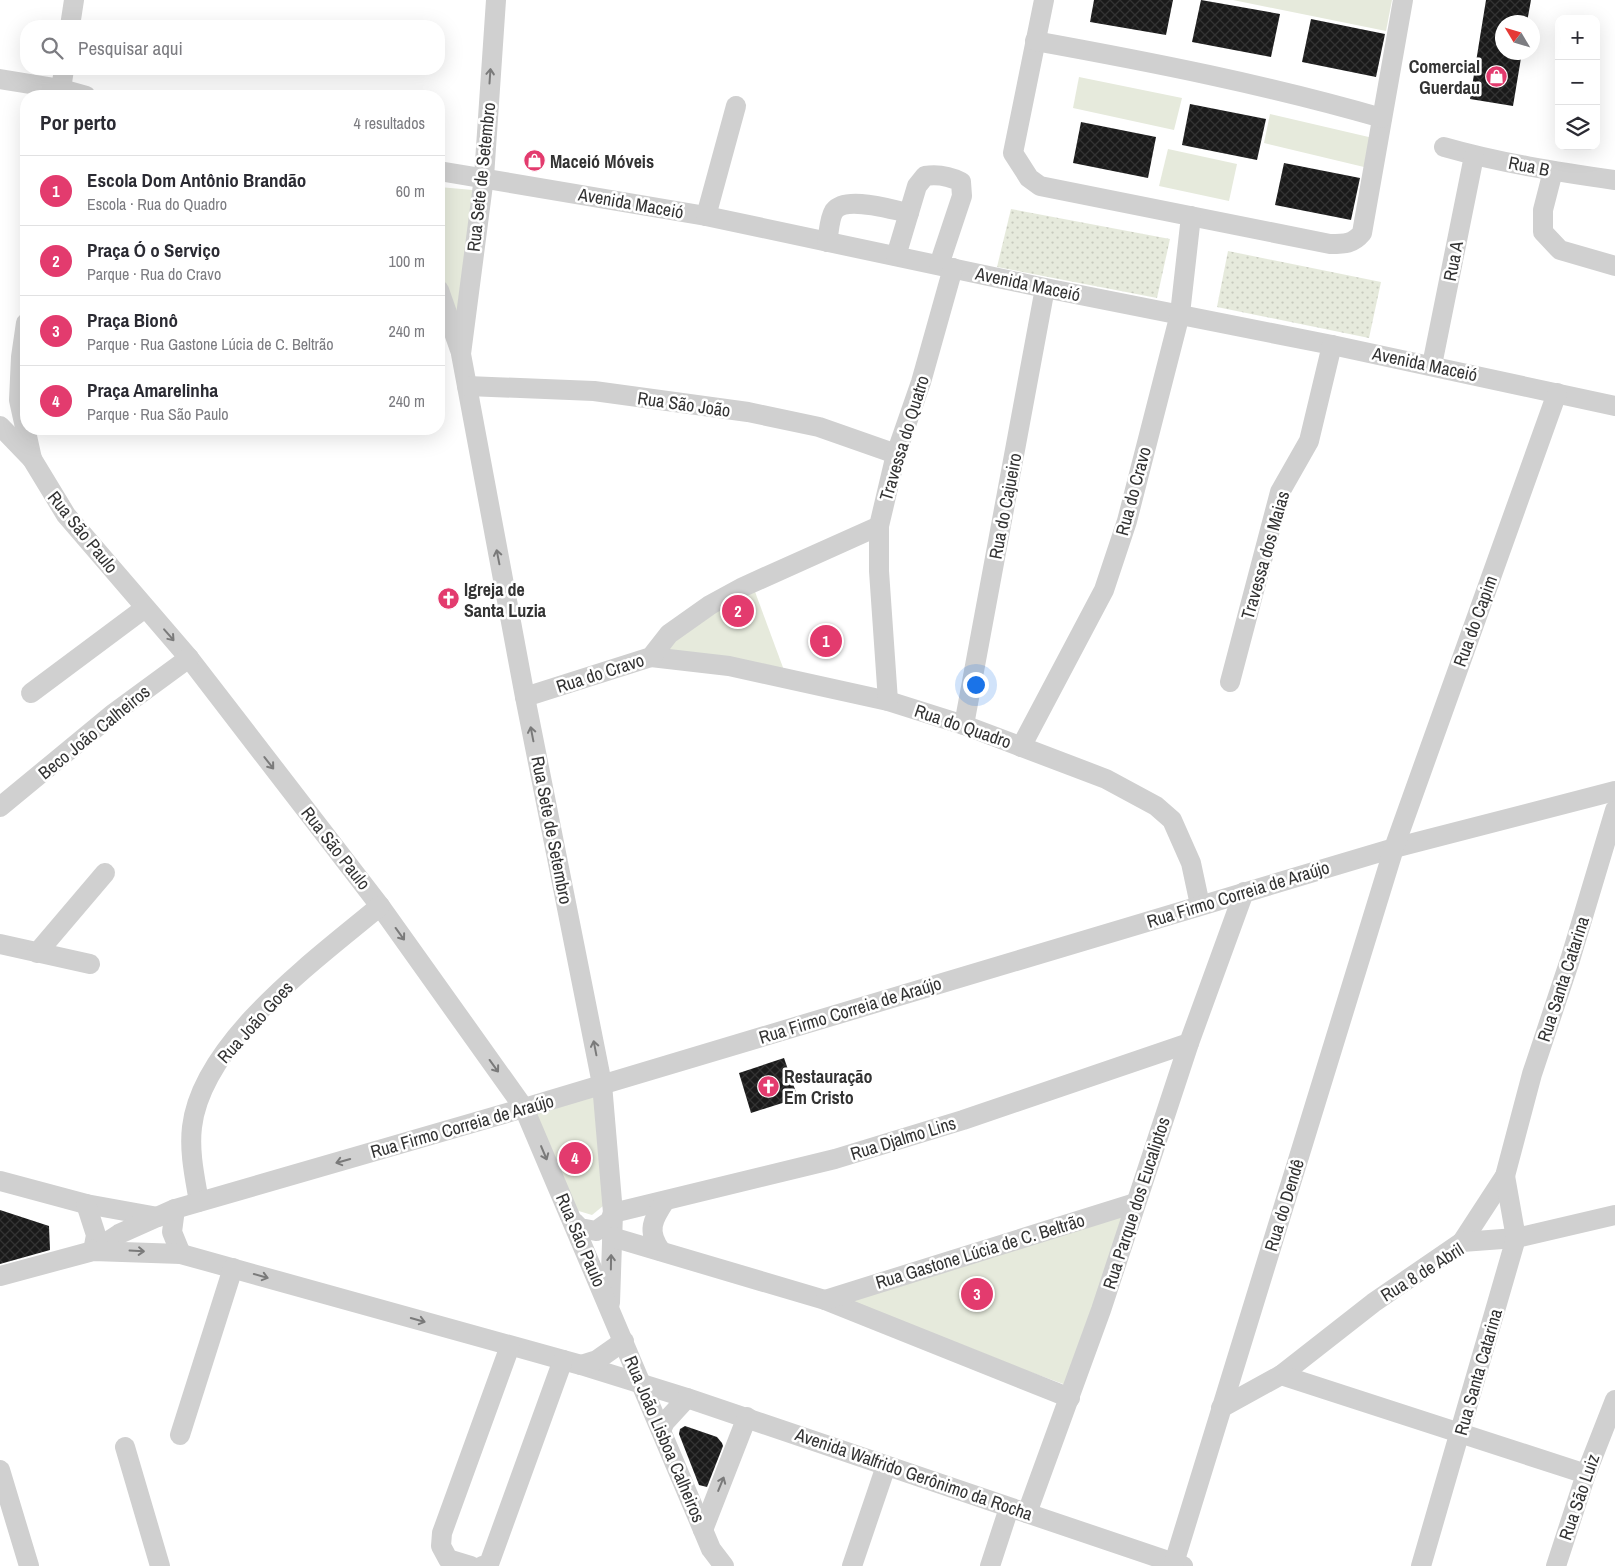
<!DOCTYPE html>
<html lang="pt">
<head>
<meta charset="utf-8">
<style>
	:root { --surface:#fff; --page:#f7f7f7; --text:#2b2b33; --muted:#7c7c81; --line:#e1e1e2; --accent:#e33b6e }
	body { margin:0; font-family:"Archivo Narrow",sans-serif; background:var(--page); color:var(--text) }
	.controls { position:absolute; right:15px; top:15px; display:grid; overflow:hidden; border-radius:10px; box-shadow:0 5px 20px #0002 }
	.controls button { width:45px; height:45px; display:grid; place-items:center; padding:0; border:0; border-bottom:1px solid var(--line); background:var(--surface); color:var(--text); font:25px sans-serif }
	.compass { position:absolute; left:1495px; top:15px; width:45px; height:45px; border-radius:50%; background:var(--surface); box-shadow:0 5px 20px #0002; rotate:308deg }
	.you { position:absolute; left:975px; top:684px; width:18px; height:18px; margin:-12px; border:4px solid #fff; border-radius:50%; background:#1a73e8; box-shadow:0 0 0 8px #1a73e833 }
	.badge { display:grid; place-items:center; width:32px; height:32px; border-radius:50%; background:var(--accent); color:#fff; font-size:16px; font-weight:700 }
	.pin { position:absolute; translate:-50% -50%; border:2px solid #fff; box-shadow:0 1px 5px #0006 }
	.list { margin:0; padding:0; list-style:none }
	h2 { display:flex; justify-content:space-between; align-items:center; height:65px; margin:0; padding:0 20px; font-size:21px }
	h2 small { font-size:16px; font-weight:400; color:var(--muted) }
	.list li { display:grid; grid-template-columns:32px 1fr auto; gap:15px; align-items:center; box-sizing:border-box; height:70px; padding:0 20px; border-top:1px solid var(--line) }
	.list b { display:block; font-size:19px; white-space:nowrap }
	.list p { margin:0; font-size:16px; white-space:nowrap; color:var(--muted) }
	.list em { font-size:16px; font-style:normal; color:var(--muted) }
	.icon { flex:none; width:28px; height:28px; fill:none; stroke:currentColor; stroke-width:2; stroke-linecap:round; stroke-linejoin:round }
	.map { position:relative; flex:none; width:1615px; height:1566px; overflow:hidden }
	.search { position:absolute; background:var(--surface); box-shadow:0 5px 20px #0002; left:20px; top:20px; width:425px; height:55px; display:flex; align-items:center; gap:12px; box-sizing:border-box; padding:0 18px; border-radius:20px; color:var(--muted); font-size:19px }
	.panel { position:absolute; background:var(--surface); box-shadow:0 5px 20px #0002; left:20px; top:90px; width:425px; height:345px; border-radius:20px }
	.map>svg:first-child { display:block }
	.grass { fill:url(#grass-dots) }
	.park { fill:#e6eadc }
	.building { fill:url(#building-cross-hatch) }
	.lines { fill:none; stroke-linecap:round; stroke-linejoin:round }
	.minor { stroke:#d0d0d0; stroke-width:20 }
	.oneway { stroke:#7a7a7a }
	.labels { text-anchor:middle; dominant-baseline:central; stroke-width:5; stroke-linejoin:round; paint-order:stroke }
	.poi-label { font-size:18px; font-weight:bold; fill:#333; stroke:#fff; text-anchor:start }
	.street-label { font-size:18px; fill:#333; stroke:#fff }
</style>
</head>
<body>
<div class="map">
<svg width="1615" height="1566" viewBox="0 0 1615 1566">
	<defs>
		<pattern id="grass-dots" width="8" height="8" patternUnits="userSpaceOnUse" patternTransform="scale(1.25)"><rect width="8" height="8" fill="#e6eadc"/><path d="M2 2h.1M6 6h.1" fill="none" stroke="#c6c9bd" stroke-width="1.8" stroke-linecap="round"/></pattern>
		<pattern id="building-cross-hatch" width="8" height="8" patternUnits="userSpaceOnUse" patternTransform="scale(1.25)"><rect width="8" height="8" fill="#1a1a1a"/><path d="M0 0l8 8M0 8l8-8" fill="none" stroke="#333"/></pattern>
	</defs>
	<rect width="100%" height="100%" fill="#fff"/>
	<g class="grass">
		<path d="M1011,209L1170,239L1157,298L997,267Z"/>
		<path d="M1228,251L1381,282L1369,338L1217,307Z"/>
	</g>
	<g class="park">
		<path d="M1233,0H1392L1386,31Z"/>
		<path d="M1079,77L1182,98L1174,130L1073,108Z"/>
		<path d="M1270,114L1373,138L1364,167L1264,143Z"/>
		<path d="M1168,149L1237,164L1229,201L1159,186Z"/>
		<path d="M439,187L473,190L459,333L439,275Z"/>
		<path d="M754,589L785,673L659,655L667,640Z"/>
		<path d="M595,1092L603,1206L592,1215L572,1209L531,1111Z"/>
		<path d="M1124,1216L1066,1385L836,1301Z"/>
	</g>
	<g class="building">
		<path d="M1094,0H1173L1166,35L1090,22Z"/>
		<path d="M1201,0L1280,14L1271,57L1192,42Z"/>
		<path d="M1486,0H1531L1527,22H1502V52H1522L1513,106L1470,99Z"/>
		<path d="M1311,19L1385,34L1376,77L1302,62Z"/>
		<path d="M1190,104L1266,119L1257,160L1182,145Z"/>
		<path d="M1081,122L1156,137L1148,178L1073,163Z"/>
		<path d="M1284,163L1360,178L1351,220L1275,205Z"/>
		<path d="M784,1058L798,1098L751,1113L739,1073Z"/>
		<path d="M0,1210L49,1226L50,1250L0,1264Z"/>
		<path d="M685,1426L717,1437L722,1443L723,1446L707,1487L699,1485L679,1434L680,1429Z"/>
	</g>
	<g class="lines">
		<g class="minor">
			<path d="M496,0L484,177L461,354L525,697L602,1084L613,1213L610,1303"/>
			<path d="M1044,0L1013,153L1029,178L1040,186L1330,244C1345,244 1353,244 1362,233L1403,0"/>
			<path d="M70,26L74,0"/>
			<path d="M1035,41C1151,62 1268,85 1382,118"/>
			<path d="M0,79L61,89L86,96"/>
			<path d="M60,96L64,69"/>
			<path d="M1444,147C1500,163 1558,172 1615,180"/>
			<path d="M439,171L706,216L1045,288L1332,345L1615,406"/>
			<path d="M1553,171L1543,210V232L1560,250L1615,266"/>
			<path d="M706,216L736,106"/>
			<path d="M827,242C829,233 829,219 834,211C846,195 892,210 909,213"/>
			<path d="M896,256L917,186L925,176C938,174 949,176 961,182L962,196L939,265"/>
			<path d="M439,290L460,350"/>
			<path d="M26,323L21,357L19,400L32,459"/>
			<path d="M1432,365L1474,156"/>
			<path d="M467,386L594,391L748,412L819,427L896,454"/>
			<path d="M0,426L32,459L66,515L189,658L380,906L524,1108L703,1530L711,1549L724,1566"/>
			<path d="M651,657L729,666L888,701L964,725L1106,779L1156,806L1172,820L1191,863L1200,905"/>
			<path d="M1230,682L1280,492L1309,441L1332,345"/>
			<path d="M31,693L145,608"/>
			<path d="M525,697L651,657L669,634L710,605L743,587L879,526"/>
			<path d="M888,701L879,571V526L896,454L921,382L953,268"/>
			<path d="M964,725L1045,288"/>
			<path d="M1021,747L1104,590L1127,521L1180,314L1191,216"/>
			<path d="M0,807L114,713L189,658"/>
			<path d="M0,944L90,964"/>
			<path d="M37,953L105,873"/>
			<path d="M0,1181L86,1204L158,1217"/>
			<path d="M199,1202C195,1178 189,1152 192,1127C202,1041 318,958 380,906"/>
			<path d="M86,1204L96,1235L93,1251"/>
			<path d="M175,1209L172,1232L181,1254"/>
			<path d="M574,1222L580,1228L596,1231L610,1221L613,1213L835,1159L963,1120L1189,1043"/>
			<path d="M612,1237L825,1300L1070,1398"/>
			<path d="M1462,1242L1505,1176L1532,1074L1570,960L1615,810"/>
			<path d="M93,1251L119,1234L175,1209L524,1108L1394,848L1615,791"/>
			<path d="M661,1251C646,1231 653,1219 665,1201"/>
			<path d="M0,1276L93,1251L181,1254L581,1365L687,1398L1183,1566"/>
			<path d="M825,1300L1135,1203"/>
			<path d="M581,1365L597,1360L624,1341"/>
			<path d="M1281,1375L1373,1303L1462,1242L1516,1238L1615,1215"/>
			<path d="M1221,1408L1281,1375L1586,1474"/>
			<path d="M661,1430L665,1422L687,1398"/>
			<path d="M180,1435L233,1268"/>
			<path d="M125,1447L160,1566"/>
			<path d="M0,1470L29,1566"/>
			<path d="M1027,1513L1101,1310L1189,1043L1244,892"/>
			<path d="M703,1530L747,1417"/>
			<path d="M1174,1563L1394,848L1557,393"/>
			<path d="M471,1566L448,1559L441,1546L442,1533L510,1346"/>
			<path d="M482,1566L489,1564L563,1360"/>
			<path d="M852,1566L886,1466"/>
			<path d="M990,1566L1009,1508"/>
			<path d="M1421,1566L1516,1238L1505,1176"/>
			<path d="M1556,1566L1586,1474L1615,1400"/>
		</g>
	</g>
	<defs><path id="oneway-shaft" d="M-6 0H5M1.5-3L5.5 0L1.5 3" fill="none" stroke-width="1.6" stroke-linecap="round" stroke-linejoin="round" transform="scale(1.25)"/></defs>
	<g class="oneway">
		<use href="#oneway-shaft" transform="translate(490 76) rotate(-86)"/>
		<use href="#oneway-shaft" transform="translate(498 557) rotate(-101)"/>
		<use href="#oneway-shaft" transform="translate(169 635) rotate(49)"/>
		<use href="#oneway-shaft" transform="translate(532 734) rotate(-101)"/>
		<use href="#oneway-shaft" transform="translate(269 763) rotate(52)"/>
		<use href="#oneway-shaft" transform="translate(400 934) rotate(54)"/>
		<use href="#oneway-shaft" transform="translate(595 1048) rotate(-101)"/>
		<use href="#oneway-shaft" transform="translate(494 1066) rotate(54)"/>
		<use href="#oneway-shaft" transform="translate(544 1153) rotate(67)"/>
		<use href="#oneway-shaft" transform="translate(343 1161) rotate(164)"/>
		<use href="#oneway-shaft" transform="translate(137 1251) rotate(3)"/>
		<use href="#oneway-shaft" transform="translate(611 1262) rotate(-89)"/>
		<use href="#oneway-shaft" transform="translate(261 1276) rotate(16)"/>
		<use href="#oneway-shaft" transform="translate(418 1320) rotate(16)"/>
		<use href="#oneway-shaft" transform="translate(721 1484) rotate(-68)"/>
	</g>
	<defs>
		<symbol id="shop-disc" viewBox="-11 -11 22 22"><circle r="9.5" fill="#e33b6e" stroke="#fff"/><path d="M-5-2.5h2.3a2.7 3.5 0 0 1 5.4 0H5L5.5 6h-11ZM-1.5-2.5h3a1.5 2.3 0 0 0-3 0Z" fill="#fff"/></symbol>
		<symbol id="church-disc" viewBox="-11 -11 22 22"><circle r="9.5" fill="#e33b6e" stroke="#fff"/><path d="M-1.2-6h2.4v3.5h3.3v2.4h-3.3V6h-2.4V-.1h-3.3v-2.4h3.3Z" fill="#fff"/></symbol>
	</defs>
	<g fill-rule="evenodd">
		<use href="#shop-disc" x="1484" y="64" width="25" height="25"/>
		<use href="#shop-disc" x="522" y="148" width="25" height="25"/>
		<use href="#church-disc" x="436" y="586" width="25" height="25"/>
		<use href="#church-disc" x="756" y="1074" width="25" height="25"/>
	</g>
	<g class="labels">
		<g class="poi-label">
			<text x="1480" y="66" text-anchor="end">Comercial<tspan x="1480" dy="21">Guerdau</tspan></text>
			<text x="550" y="161">Maceió Móveis</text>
			<text x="464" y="589">Igreja de<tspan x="464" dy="21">Santa Luzia</tspan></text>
			<text x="784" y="1076">Restauração<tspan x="784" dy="21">Em Cristo</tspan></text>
		</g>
		<g class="street-label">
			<text transform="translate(1529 166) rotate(11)">Rua B</text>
			<text transform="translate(481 177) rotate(-84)">Rua Sete de Setembro</text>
			<text transform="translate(631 203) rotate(10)">Avenida Maceió</text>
			<text transform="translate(1453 261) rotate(-79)">Rua A</text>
			<text transform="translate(1028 284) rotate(12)">Avenida Maceió</text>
			<text transform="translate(1425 364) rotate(12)">Avenida Maceió</text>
			<text transform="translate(684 404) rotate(8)">Rua São João</text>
			<text transform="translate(904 438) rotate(-73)">Travessa do Quatro</text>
			<text transform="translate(1133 491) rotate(-75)">Rua do Cravo</text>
			<text transform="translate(1005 506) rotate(-79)">Rua do Cajueiro</text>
			<text transform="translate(83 532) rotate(51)">Rua São Paulo</text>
			<text transform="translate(1265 555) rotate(-74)">Travessa dos Maias</text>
			<text transform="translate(1475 621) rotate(-70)">Rua do Capim</text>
			<text transform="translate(600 673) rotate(-18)">Rua do Cravo</text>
			<text transform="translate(963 726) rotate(19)">Rua do Quadro</text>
			<text transform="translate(94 732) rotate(-39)">Beco João Calheiros</text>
			<text transform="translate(552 830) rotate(79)">Rua Sete de Setembro</text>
			<text transform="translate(336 848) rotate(52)">Rua São Paulo</text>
			<text transform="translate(1238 894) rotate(-17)">Rua Firmo Correia de Araújo</text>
			<text transform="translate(1563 979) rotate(-72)">Rua Santa Catarina</text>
			<text transform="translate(850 1010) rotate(-17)">Rua Firmo Correia de Araújo</text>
			<text transform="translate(255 1022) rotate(-48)">Rua João Goes</text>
			<text transform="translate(462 1126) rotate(-16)">Rua Firmo Correia de Araújo</text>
			<text transform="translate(903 1138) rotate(-17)">Rua Djalmo Lins</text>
			<text transform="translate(1136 1203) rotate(-72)">Rua Parque dos Eucaliptos</text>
			<text transform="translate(1284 1205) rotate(-73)">Rua do Dendê</text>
			<text transform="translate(581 1240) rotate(67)">Rua São Paulo</text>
			<text transform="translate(980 1251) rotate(-17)">Rua Gastone Lúcia de C. Beltrão</text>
			<text transform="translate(1422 1272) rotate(-32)">Rua 8 de Abril</text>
			<text transform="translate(1478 1372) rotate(-74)">Rua Santa Catarina</text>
			<text transform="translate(665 1439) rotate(67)">Rua João Lisboa Calheiros</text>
			<text transform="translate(914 1474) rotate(19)">Avenida Walfrido Gerônimo da Rocha</text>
			<text transform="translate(1579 1497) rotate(-71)">Rua São Luiz</text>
		</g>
	</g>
</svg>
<div class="controls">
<button>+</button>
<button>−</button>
<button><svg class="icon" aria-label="layers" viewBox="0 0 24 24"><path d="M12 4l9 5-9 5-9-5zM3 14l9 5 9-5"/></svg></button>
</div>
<svg class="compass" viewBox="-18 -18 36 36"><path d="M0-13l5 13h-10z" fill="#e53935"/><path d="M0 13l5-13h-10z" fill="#7c7c81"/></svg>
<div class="you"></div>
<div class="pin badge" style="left:826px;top:641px">1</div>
<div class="pin badge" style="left:738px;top:611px">2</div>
<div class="pin badge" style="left:977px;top:1294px">3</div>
<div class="pin badge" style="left:575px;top:1158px">4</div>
<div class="search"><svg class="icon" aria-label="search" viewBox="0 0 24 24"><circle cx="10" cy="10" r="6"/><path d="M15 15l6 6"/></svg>Pesquisar aqui</div>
<section class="panel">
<h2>Por perto<small>4 resultados</small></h2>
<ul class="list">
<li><span class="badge">1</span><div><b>Escola Dom Antônio Brandão</b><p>Escola · Rua do Quadro</p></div><em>60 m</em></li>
<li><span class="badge">2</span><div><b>Praça Ó o Serviço</b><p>Parque · Rua do Cravo</p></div><em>100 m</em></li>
<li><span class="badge">3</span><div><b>Praça Bionô</b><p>Parque · Rua Gastone Lúcia de C. Beltrão</p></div><em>240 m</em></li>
<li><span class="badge">4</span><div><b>Praça Amarelinha</b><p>Parque · Rua São Paulo</p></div><em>240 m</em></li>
</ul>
</section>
</div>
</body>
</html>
